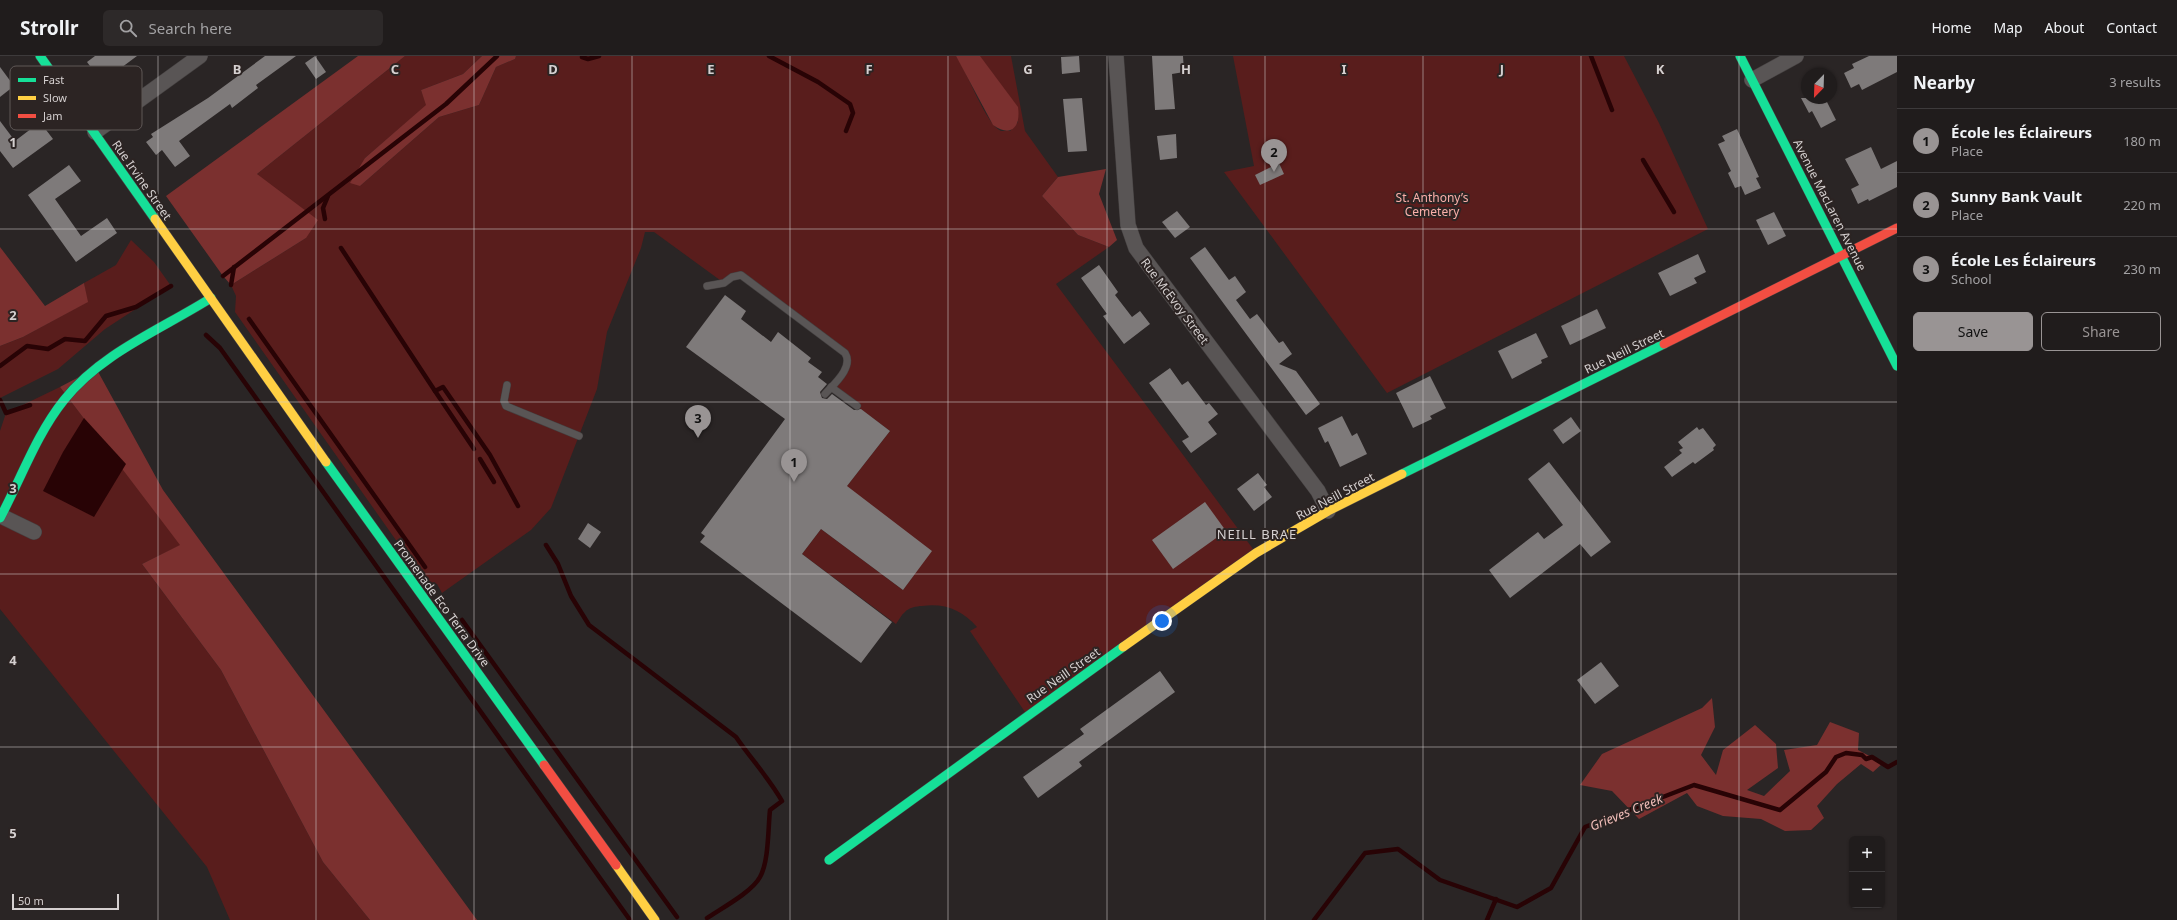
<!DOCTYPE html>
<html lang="en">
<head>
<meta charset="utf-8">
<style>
	:root { --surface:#201c1c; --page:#2d2929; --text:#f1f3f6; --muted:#a2a1a3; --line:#3d3a3b; --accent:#999494 }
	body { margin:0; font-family:"Noto Sans",sans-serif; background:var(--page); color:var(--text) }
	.controls { position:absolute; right:12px; bottom:12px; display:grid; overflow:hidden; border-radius:6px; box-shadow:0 1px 3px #0004 }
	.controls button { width:36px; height:36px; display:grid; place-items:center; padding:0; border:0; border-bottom:1px solid var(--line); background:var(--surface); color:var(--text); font:20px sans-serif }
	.compass { position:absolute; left:1801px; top:12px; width:36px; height:36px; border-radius:50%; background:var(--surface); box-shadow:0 1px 3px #0004; rotate:203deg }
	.scale { position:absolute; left:12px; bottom:10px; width:107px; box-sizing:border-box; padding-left:4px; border:2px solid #d5d0d0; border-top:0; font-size:11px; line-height:14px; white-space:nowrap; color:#d5d0d0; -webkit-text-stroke:3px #2c2423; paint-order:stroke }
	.you { position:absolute; left:1162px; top:565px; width:14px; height:14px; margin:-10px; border:3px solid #fff; border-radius:50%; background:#1a73e8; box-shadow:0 0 0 6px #1a73e833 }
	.badge { display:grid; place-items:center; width:26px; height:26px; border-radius:50%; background:var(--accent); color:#111; font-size:13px; font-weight:700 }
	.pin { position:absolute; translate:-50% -33px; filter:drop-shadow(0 1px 2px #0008) }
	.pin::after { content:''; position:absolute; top:21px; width:14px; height:12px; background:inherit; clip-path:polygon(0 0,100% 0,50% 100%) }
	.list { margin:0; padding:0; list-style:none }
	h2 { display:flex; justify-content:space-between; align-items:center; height:52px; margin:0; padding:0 16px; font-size:17px }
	h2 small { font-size:13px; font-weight:400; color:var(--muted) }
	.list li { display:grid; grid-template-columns:26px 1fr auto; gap:12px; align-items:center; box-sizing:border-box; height:64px; padding:0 16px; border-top:1px solid var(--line) }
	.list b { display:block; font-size:15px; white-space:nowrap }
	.list p { margin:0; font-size:13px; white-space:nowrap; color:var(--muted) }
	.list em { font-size:13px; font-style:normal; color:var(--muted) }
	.actions { display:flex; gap:8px; padding:12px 16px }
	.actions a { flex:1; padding:9px 0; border:1px solid var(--accent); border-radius:6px; text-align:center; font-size:14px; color:var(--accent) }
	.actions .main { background:var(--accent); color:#111 }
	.icon { flex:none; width:22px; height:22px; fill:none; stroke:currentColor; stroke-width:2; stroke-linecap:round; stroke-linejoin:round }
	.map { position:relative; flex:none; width:1897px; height:864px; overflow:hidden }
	header { display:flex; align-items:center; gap:24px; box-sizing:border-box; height:56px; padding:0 20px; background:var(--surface); border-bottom:1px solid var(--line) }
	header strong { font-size:19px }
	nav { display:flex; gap:22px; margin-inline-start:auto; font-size:14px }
	.search { width:280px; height:36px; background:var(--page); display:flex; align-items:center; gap:10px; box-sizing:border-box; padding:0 14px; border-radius:6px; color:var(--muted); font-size:15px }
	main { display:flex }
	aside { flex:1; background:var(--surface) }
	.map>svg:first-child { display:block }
	.green { fill:#591d1c }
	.forest { fill:#7b302f }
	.water { fill:#280305 }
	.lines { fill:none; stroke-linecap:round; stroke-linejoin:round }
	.stream { stroke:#280305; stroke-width:4.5 }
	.building { fill:#7e7a7a }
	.lane-casing { stroke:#454141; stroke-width:8 }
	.street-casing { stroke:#454141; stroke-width:16 }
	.fast-casing { stroke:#454141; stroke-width:10 }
	.slow-casing { stroke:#454141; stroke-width:10 }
	.jam-casing { stroke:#454141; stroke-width:10 }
	.lane { stroke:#595555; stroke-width:7 }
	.street { stroke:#595555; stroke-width:15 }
	.fast { stroke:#16e098; stroke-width:9 }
	.slow { stroke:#ffcf43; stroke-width:9 }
	.jam { stroke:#f24e42; stroke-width:9 }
	.grid { fill:none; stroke:#d5d0d0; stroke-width:1; stroke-opacity:0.55 }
	.labels { text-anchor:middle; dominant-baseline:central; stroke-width:4; stroke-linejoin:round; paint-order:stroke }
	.street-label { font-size:12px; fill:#d5d0d0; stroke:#2c2423 }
	.park-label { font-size:12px; fill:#faafa9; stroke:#2c2423 }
	.neighbourhood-label { font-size:13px; letter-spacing:1px; fill:#d5d0d0; stroke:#2c2423 }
	.water-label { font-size:13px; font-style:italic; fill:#f0bdb8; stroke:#2c2423 }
	.key { fill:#2c2423; stroke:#5f5857; stroke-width:1 }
	.key-label { font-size:11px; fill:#d5d0d0 }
	.grid-label { font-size:13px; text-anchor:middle; font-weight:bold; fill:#d5d0d0; stroke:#2c2423; stroke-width:4; stroke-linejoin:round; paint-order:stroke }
</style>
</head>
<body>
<header>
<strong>Strollr</strong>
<div class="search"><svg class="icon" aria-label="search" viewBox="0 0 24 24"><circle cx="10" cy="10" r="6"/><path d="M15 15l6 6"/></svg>Search here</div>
<nav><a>Home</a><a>Map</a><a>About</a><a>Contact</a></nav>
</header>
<main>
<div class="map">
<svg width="1897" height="864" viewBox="0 0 1897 864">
	<rect width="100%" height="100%" fill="#2a2525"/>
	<g class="green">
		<path d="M405,0H482L463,18L421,34L427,49L365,102L360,130L439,61L479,49L496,11L515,3L516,0H956C967,15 986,69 1001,75C1003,75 1007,75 1010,75L1018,66L970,0H1011L1025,75L1058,121L1042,140L1078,179L1109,191L1056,228L1256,497L1027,659L970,575L977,571C962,554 945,547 922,550C917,550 908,552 905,556C901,559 899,564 896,568L802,498L821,473L903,534L931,495L843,435L890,375L831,331L839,322L847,301L741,219L724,227L654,176H645L641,192L607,276L597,333L551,452L531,474L442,537L437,528L427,525L417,514L235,256L236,240L231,229L306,182L257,118Z"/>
		<path d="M1233,0H1624L1659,67L1708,173L1387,337L1224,116L1254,110Z"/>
		<path d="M131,184L154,206L171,230L105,273L58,313L0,342V290L23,281L87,246L84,227L116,209Z"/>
		<path d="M60,331L181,489L142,508L221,614L323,806L370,864H230L207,811L0,553V375L6,357Z"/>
	</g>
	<g class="forest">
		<path d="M358,0H405L257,118L318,164L306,182L231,229L223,220L166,140Z"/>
		<path d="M482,0H516L515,3L496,11L479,49L439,61L360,130L350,127L365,102L426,49L421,34L463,18Z"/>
		<path d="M956,0H980L1018,51C1021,71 1011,82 993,69Z"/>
		<path d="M1106,113L1099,138L1117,184L1109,191L1078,179L1042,140L1058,121Z"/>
		<path d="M0,191L45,250L84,227L88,246L23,281L0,290Z"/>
		<path d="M96,312L163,434L477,864H370L323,806L221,614L142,508L180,489L60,331Z"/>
		<path d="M1712,642L1715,671L1701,699L1716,719L1723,694L1755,669L1776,688L1778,712L1747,734L1764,740L1790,715L1784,694L1817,689L1830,666L1859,677L1858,694L1883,707L1873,716L1861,708L1837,728L1817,750L1824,762L1811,774L1785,775L1761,763L1723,760L1697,750L1687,737L1639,763L1612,735L1580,729L1602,698L1702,652Z"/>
	</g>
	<path class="water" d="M84,362L126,408L94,461L43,435L63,396Z"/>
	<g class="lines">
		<g class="stream">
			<path d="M769,0L818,26L850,48L853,57L846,75"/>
			<path d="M1591,0L1612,54"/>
			<path d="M582,1L588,3L599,0"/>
			<path d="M1643,104L1674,156"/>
			<path d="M325,163L323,152L328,140"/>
			<path d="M341,192L435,335L443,331L490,399L518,450"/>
			<path d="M223,220L446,48L497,0"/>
			<path d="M231,229L234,211"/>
			<path d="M249,263L425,511"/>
			<path d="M206,279L220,292L630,864"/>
			<path d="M0,310L27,290L48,293L65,283L85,285L106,260L136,251L171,230"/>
			<path d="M435,335L474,393"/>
			<path d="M0,344L6,357L30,349"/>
			<path d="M480,403L494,426"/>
			<path d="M546,489L558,508L571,540L589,569L736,681C751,703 769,722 782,745L770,754C768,772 769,805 760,821C752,836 722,852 707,862"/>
			<path d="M462,564L677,861"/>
			<path d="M1314,864L1365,797L1398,793L1440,824L1517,851L1551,832L1585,771L1694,729L1780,754L1826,716L1836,701L1846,697L1862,699L1866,703L1872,701L1888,711L1897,706"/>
			<path d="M1487,864L1496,843"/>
		</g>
	</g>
	<g class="building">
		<path d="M95,0H137L102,26L87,6Z"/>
		<path d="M265,0H296L256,29L258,32L232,52L230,48L179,85L190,100L175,111L162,94L156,99L146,86L153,81L151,78L208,42Z"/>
		<path d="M315,0L326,16L316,23L305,7Z"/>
		<path d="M1079,0L1080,16L1062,18L1061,1Z"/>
		<path d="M1152,0H1183L1184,16L1172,18L1175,53L1155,54Z"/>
		<path d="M1869,0H1897V16L1862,34L1859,28L1851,32L1844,17L1854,12L1852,8Z"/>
		<path d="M0,11L14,30L0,41Z"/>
		<path d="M1082,42L1087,95L1068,96L1063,43Z"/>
		<path d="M1801,42H1825L1836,64L1821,72L1812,55L1809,57Z"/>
		<path d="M0,65L15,85L40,66L53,83L13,112L0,95Z"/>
		<path d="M1737,73L1759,121L1756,122L1761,132L1745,139L1741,130L1735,132L1728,117L1731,115L1718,88L1725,85L1722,80Z"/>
		<path d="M1176,78L1177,102L1160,104L1157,80Z"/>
		<path d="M1871,91L1881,113L1897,105V131L1869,145L1868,143L1858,148L1851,133L1859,129L1845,103Z"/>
		<path d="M1279,107L1284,118L1260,129L1255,119Z"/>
		<path d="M69,109L81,125L55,143L81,180L107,162L117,177L76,206L28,139Z"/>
		<path d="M1177,155L1190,171L1175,182L1162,166Z"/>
		<path d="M1774,156L1786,180L1768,189L1756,164Z"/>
		<path d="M1205,191L1229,224L1235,220L1246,236L1236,244L1250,263L1257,258L1279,287L1283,285L1292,298L1279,308L1296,315L1320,348L1306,359L1190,202Z"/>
		<path d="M1698,198L1706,216L1694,222L1697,227L1670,240L1658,217Z"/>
		<path d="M1099,209L1118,236L1115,239L1132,261L1140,255L1150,268L1124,288L1103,260L1107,258L1081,222Z"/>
		<path d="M725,239L746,255L741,263L771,286L778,276L811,302L808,306L822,316L818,321L827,328L820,336L822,342L827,343L832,338L854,354L861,353L890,375L847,430L932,495L903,534L821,473L802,498L892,566L861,607L700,486L705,480L701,477L785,363L686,291Z"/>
		<path d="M1597,253L1606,272L1570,289L1561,270Z"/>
		<path d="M1536,277L1548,301L1541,304L1542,307L1512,323L1498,295Z"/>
		<path d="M1170,312L1182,329L1188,325L1206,349L1209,347L1218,358L1208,366L1217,378L1191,397L1182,385L1189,381L1149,327Z"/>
		<path d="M1430,320L1446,352L1430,360L1432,363L1413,372L1396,337Z"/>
		<path d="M1342,360L1352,380L1357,377L1367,398L1340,411L1328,385L1325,387L1318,372Z"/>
		<path d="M1571,361L1581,375L1563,388L1553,374Z"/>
		<path d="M1697,371L1699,374L1703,372L1716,389L1713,392L1714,394L1695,408L1693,406L1672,421L1664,411L1682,397L1679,394L1683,392L1678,386Z"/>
		<path d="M1549,406L1611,486L1591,501L1580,488L1510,542L1489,514L1538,476L1544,483L1563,469L1528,423Z"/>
		<path d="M1258,417L1267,429L1264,431L1272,441L1254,455L1237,433Z"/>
		<path d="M1205,446L1226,475L1173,513L1152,484Z"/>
		<path d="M588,467L601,476L590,492L578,483Z"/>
		<path d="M1601,606L1619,630L1595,648L1577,624Z"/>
		<path d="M1160,615L1175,636L1079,706L1082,710L1038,742L1023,721L1084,678L1080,673Z"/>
	</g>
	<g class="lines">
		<defs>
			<g id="lane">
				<path d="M707,230L724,227L732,221L741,219L845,297C854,311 834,328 825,338"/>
				<path d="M507,329L504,345L506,350L579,380"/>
				<path d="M831,331L857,350"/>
			</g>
			<g id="street">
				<path d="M1116,0L1128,169L1136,192L1318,435L1328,455"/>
				<path d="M1752,24L1796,0"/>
				<path d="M95,76L200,0"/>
				<path d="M1,460L34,476"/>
			</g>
			<g id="fast">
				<path d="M40,0L155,163"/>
				<path d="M1740,0L1897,310"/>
				<path d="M326,406L544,709"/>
				<path d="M1402,418L1664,288"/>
				<path d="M0,462C21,423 36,379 64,344C101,297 162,273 211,242"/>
				<path d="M829,804L1123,591"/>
			</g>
			<g id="slow">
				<path d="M155,163L326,406"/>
				<path d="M1123,591L1256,497L1328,455L1402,418"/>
				<path d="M616,809L655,864"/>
			</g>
			<g id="jam">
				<path d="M1664,288L1897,172"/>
				<path d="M544,709L616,809"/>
			</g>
		</defs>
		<use href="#lane" class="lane-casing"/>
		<use href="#street" class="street-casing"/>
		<use href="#fast" class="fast-casing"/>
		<use href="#slow" class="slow-casing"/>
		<use href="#jam" class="jam-casing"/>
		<use href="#lane" class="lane"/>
		<use href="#street" class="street"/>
		<use href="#fast" class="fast"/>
		<use href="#slow" class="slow"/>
		<use href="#jam" class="jam"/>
	</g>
	<path class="grid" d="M158,0V864M316,0V864M474,0V864M632,0V864M790,0V864M948,0V864M1107,0V864M1265,0V864M1423,0V864M1581,0V864M1739,0V864M0,173H1897M0,346H1897M0,518H1897M0,691H1897"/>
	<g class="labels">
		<g class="street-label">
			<text transform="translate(142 124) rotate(55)">Rue Irvine Street</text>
			<text transform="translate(1830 149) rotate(63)">Avenue MacLaren Avenue</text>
			<text transform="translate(1175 245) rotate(53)">Rue McEvoy Street</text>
			<text transform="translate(1624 295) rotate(-26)">Rue Neill Street</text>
			<text transform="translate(1335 440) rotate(-28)">Rue Neill Street</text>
			<text transform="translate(442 547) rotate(54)">Promenade Eco Terra Drive</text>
			<text transform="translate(1063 619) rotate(-35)">Rue Neill Street</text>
		</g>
		<g class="park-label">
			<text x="1432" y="141">St. Anthony’s<tspan x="1432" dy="14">Cemetery</tspan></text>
		</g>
		<g class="neighbourhood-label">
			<text x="1257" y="478">NEILL BRAE</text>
		</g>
		<g class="water-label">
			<text transform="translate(1626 756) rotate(-22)">Grieves Creek</text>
		</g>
	</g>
	<rect x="10" y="10" width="132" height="64" rx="6" class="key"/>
	<rect x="18" y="22" width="18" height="4" fill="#16e098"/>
	<rect x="18" y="40" width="18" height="4" fill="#ffcf43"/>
	<rect x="18" y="58" width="18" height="4" fill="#f24e42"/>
	<g class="key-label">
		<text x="43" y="28">Fast</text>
		<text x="43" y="46">Slow</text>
		<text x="43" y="64">Jam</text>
	</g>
	<g class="grid-label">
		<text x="237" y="18">B</text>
		<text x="395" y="18">C</text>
		<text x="553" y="18">D</text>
		<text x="711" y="18">E</text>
		<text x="869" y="18">F</text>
		<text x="1028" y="18">G</text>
		<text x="1186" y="18">H</text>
		<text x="1344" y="18">I</text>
		<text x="1502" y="18">J</text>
		<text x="1660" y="18">K</text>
		<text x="13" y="91">1</text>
		<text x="13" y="264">2</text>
		<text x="13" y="437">3</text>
		<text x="13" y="609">4</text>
		<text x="13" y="782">5</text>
	</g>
</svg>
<div class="controls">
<button>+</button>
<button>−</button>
</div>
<svg class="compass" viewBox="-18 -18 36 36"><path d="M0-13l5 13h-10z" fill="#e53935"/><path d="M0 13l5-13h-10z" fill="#a2a1a3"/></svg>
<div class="scale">50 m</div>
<div class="you"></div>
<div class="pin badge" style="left:794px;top:426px">1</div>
<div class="pin badge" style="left:1274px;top:116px">2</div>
<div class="pin badge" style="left:698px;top:382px">3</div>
</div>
<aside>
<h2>Nearby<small>3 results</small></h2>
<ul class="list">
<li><span class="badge">1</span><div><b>École les Éclaireurs</b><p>Place</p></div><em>180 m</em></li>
<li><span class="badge">2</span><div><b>Sunny Bank Vault</b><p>Place</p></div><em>220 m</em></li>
<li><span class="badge">3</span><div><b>École Les Éclaireurs</b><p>School</p></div><em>230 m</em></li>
</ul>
<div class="actions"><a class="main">Save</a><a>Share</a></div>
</aside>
</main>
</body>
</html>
